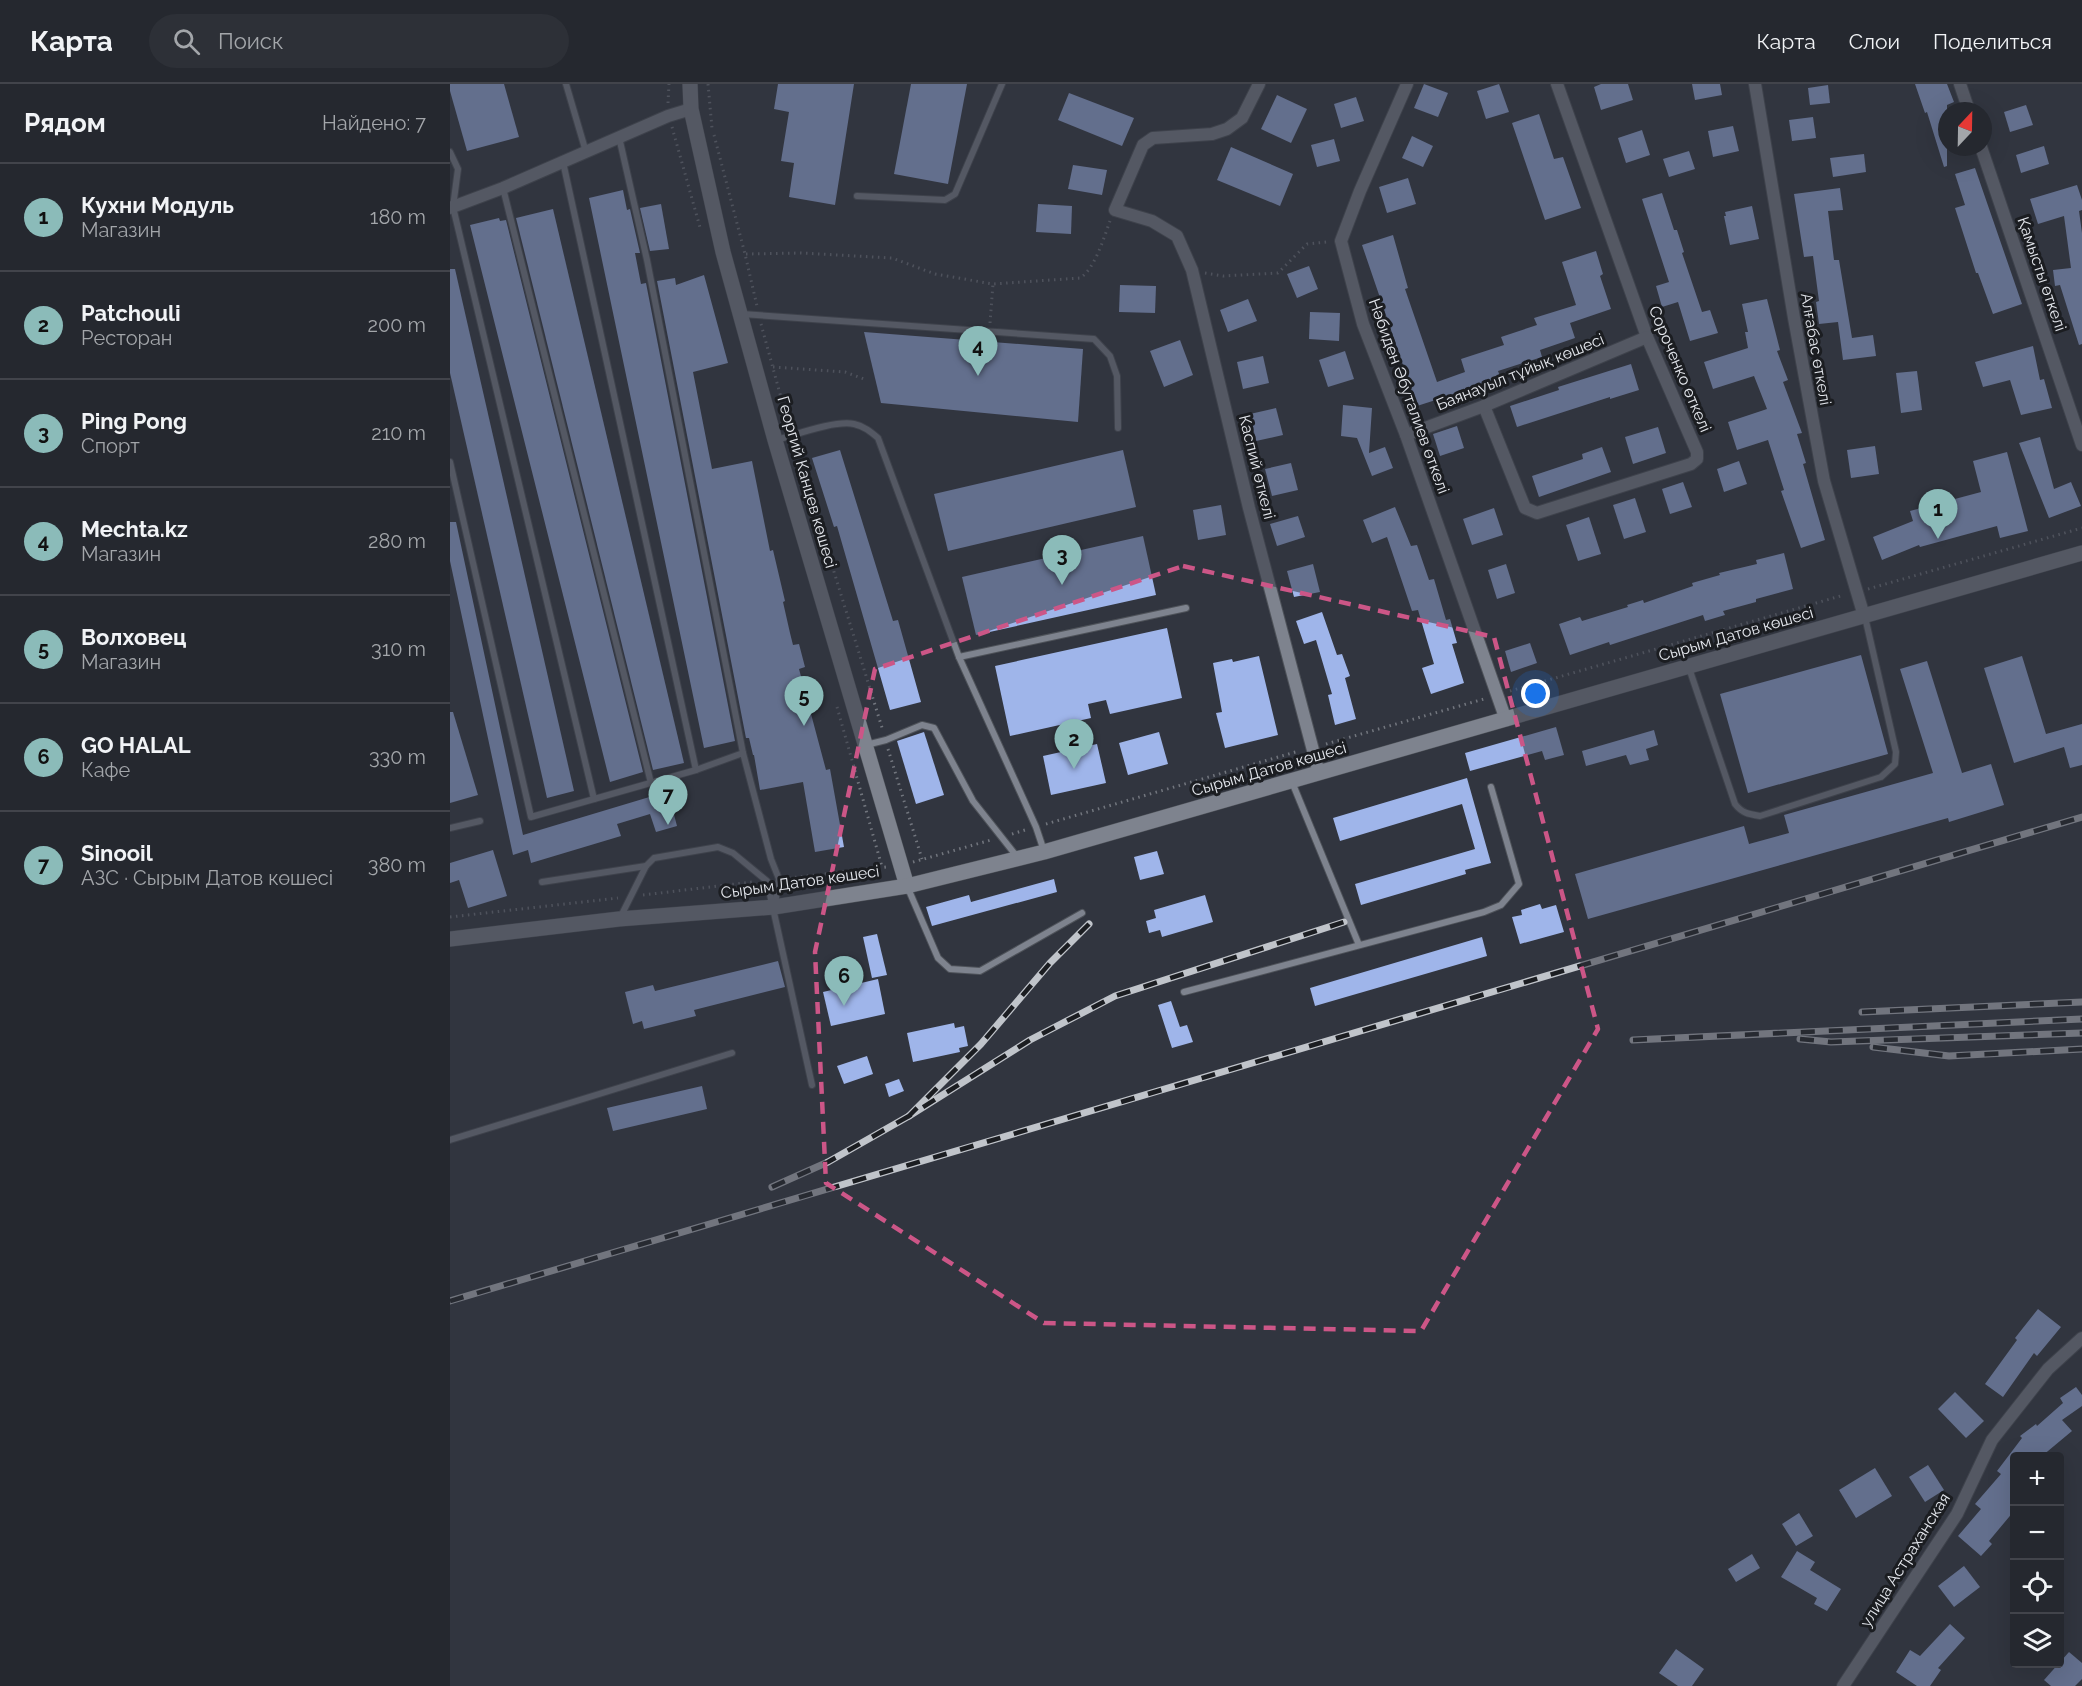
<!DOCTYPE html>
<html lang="ru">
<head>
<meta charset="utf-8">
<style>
	:root { --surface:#25282f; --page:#2d3037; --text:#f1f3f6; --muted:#a3a6aa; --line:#42444b; --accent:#8bbbb9 }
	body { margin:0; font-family:Raleway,sans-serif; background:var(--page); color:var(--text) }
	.controls { position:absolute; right:18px; bottom:18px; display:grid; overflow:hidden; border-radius:6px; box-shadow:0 6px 24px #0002 }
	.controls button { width:54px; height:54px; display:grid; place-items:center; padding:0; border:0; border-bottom:2px solid var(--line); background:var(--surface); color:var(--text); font:30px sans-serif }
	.compass { position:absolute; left:1488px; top:18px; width:54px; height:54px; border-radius:50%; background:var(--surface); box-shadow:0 6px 24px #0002; rotate:22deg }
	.you { position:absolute; left:1086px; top:610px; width:21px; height:21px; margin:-15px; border:4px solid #fff; border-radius:50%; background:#1a73e8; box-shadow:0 0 0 9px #1a73e833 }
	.badge { display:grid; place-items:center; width:39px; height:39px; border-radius:50%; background:var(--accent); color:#111; font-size:20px; font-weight:700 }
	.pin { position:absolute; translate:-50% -50px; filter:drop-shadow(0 2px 3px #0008) }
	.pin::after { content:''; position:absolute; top:32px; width:21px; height:18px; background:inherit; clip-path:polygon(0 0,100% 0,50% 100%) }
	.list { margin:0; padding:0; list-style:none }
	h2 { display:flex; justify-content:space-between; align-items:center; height:78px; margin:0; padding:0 24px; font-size:26px }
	h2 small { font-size:20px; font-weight:400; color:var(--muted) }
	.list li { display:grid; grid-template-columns:39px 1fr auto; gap:18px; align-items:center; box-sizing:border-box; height:108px; padding:0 24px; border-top:2px solid var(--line) }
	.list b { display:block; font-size:22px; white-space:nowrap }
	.list p { margin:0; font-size:20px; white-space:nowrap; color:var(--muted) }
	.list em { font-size:20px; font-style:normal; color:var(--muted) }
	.icon { flex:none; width:33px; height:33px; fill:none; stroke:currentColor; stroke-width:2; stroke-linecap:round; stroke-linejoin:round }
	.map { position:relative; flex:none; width:1632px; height:1602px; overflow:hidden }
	header { display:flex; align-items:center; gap:36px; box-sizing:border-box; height:84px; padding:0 30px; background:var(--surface); border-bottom:2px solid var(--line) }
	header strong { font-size:28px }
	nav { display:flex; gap:33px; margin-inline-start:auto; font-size:21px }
	.search { width:420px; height:54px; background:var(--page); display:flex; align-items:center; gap:15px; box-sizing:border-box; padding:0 21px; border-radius:33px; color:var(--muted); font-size:22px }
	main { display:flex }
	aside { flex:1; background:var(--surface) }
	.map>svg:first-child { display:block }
	.building { fill:#9fb5ea }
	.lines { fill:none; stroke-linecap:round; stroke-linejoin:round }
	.service-casing { stroke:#4e5259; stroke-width:8 }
	.minor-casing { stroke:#4e5259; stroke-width:14 }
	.secondary-casing { stroke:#4e5259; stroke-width:16 }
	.path { stroke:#72767e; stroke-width:3; stroke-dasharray:1.5 4.5; stroke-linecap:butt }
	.service { stroke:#7e838e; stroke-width:6 }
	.minor { stroke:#7e838e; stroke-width:12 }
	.secondary { stroke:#7e838e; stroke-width:15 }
	.rail-casing { stroke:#c0c4ca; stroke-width:7 }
	.rail { stroke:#1b1d21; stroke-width:4.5; stroke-dasharray:14; stroke-linecap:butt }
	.marked { fill:none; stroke:#cc5687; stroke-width:4.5; stroke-dasharray:12 8; stroke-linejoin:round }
	.labels { text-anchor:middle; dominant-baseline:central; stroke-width:6; stroke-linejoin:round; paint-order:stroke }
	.street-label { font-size:16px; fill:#e4e7ed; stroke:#1b1d21 }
</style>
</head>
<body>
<header>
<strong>Карта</strong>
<div class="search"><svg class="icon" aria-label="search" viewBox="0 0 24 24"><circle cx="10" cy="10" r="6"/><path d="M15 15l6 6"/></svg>Поиск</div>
<nav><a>Карта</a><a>Слои</a><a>Поделиться</a></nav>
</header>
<main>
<aside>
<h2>Рядом<small>Найдено: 7</small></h2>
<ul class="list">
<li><span class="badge">1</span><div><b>Кухни Модуль</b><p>Магазин</p></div><em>180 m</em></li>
<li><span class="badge">2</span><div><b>Patchouli</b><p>Ресторан</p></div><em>200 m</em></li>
<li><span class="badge">3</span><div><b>Ping Pong</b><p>Спорт</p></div><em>210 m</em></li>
<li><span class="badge">4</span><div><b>Mechta.kz</b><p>Магазин</p></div><em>280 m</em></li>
<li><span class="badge">5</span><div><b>Волховец</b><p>Магазин</p></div><em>310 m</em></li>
<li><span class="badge">6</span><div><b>GO HALAL</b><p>Кафе</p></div><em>330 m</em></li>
<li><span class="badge">7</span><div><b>Sinooil</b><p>АЗС · Сырым Датов көшесі</p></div><em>380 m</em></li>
</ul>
</aside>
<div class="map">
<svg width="1632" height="1602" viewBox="0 0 1632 1602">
	<rect width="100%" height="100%" fill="#31353f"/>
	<g class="building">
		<path d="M0,0H54L69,53L17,67L0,7Z"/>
		<path d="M328,0H404L385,121L339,113L344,79L331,77L339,28L324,25Z"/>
		<path d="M461,0H517L498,100L444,90Z"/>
		<path d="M974,0L998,9L988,33L964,24Z"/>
		<path d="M1049,0L1059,28L1036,35L1027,7Z"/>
		<path d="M1151,0H1178L1183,16L1151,26L1144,3Z"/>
		<path d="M1242,0H1270L1272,11L1245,16Z"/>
		<path d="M1465,0H1497L1504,18L1497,21V82L1494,83L1477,28L1475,29Z"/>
		<path d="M1378,1L1380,19L1360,21L1358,4Z"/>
		<path d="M619,9L684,34L672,62L608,36Z"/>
		<path d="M827,11L857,25L841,59L811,45Z"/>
		<path d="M906,13L914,37L891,44L884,20Z"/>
		<path d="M1576,21L1583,41L1560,48L1554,28Z"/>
		<path d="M1089,30L1104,75L1113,73L1131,124L1095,136L1062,39Z"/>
		<path d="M1363,33L1366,54L1342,57L1339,36Z"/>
		<path d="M1283,42L1289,67L1263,73L1258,47Z"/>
		<path d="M1192,46L1200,71L1176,79L1168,54Z"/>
		<path d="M962,52L983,62L973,83L952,74Z"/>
		<path d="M884,55L890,77L867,83L861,61Z"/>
		<path d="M1594,62L1599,80L1571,89L1566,71Z"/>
		<path d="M781,63L843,90L830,122L767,96Z"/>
		<path d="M1239,67L1245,85L1219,93L1213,75Z"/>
		<path d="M1414,70L1416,88L1383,93L1380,74Z"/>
		<path d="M623,81L657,86L652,111L618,105Z"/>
		<path d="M1525,84L1572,220L1543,230L1528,189H1526L1505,124L1515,121L1505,90Z"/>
		<path d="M958,94L966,120L937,129L929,103Z"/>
		<path d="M1627,101L1632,116V126L1629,127L1632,149V260L1629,261L1610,201L1605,202L1603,186L1621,184L1614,132L1588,140L1580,115Z"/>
		<path d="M1390,104L1393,126L1378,127L1384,176H1389L1402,254L1423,251L1426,272L1393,276L1388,238L1369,240L1366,218L1369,217L1363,172L1354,173L1344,110Z"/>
		<path d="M173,106L177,126L180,125L190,169H185L191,200L196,199L285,657L254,664L139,114Z"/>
		<path d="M1212,109L1224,146H1227L1234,168L1232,169L1252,228L1260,226L1268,249L1240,257L1228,218L1212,223L1206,202L1219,198L1192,115Z"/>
		<path d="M211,120L219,165L200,167L190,124Z"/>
		<path d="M588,120L622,122L621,150L586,148Z"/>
		<path d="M1302,122L1309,155L1280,161L1274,132H1276L1275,128Z"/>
		<path d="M103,125L234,679L203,686L66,134Z"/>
		<path d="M49,134L50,137L56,136L193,688L160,698L20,141Z"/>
		<path d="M943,151L958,204L955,205L987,298L1015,288L1011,275L1054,261L1051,253L1087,241L1084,234L1126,221L1112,178L1146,167L1153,190L1150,192L1161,225L1120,239L1125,254L1090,266L1092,273L1048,287L1051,295L967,322L912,161Z"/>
		<path d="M859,182L868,205L847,214L837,190Z"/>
		<path d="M0,185H5L124,707L97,714L0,289Z"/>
		<path d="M254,191L278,279L243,288L262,385L302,377L320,467L323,466L335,517L333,518L340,549L343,561L349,560L355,583L349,585L376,686L380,685L394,763L365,768L353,698L310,706L304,671H303L299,654H296L207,197L225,194L226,201Z"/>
		<path d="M670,201L706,202L705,229L669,228Z"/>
		<path d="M798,215L807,237L778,248L770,226Z"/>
		<path d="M1317,215L1330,266L1327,267L1338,296L1333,298L1352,349L1347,350L1356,379L1353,380L1375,456L1351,464L1331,407L1334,406L1318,356L1287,366L1278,338L1317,325L1304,292L1263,305L1254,278L1298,264L1295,248H1298L1292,220Z"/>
		<path d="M860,228L890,229L889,257L859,255Z"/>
		<path d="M414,248L633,265L628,338L431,319Z"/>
		<path d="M730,256L743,291L714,303L700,267Z"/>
		<path d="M1583,262L1590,296L1594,295L1602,324L1571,331L1560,296L1533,303L1525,278Z"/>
		<path d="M895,267L904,295L878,303L869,276Z"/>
		<path d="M813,272L819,299L793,305L787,278Z"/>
		<path d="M1181,280L1189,306L1160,315V313L1067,343L1060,322L1109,306L1108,303Z"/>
		<path d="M1467,287L1472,326L1451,329L1446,289Z"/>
		<path d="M893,321L922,324L919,369L935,363L943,384L922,392L907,354L891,352Z"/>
		<path d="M826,324L833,351L806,357L800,330Z"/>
		<path d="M1007,342L1014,364L990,372L983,350Z"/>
		<path d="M1208,343L1216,369L1183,380L1175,353Z"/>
		<path d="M1590,353L1604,405L1621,398L1631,422L1599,434L1569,359Z"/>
		<path d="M1425,362L1429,390L1401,394L1397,366Z"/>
		<path d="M1152,363L1161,388L1089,413L1082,392L1133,375L1132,370Z"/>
		<path d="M390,366L443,537L448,536L471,618L440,626L387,442L384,443L362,374Z"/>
		<path d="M673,366L686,423L498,467L484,410Z"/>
		<path d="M1557,368L1578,447L1550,454L1547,442L1470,463L1469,461L1432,476L1423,453L1463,437L1460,427L1531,408L1523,377Z"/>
		<path d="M1289,377L1297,400L1274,408L1267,385Z"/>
		<path d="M841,379L848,406L822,412L815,385Z"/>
		<path d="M1233,398L1242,423L1220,430L1212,405Z"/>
		<path d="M1185,414L1196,448L1174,455L1163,421Z"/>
		<path d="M771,421L776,451L748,456L743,426Z"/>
		<path d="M945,423L961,462L967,461L979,496L984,495L996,536L1000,535L1007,559L1002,560L1014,599L981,610L972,584L984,580L968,526L962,527L937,453L922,459L913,436Z"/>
		<path d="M1044,424L1053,451L1022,461L1013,435Z"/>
		<path d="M848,432L855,453L827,462L820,440Z"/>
		<path d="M1139,433L1151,470L1128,477L1116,441Z"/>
		<path d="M0,438H6L73,751L226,705L231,720L222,723L227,742L206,748L200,730L167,740L171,752L81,779L78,766L63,771L0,477Z"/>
		<path d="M693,452L706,511L526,551L512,493Z"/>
		<path d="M1334,469L1343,505L1306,515V518L1273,527L1275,531L1255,537L1253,531L1160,561L1159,558L1120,571L1109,540L1130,533L1132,537L1178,523L1177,521L1193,516L1194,519L1243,502L1242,499L1270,491L1269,489L1307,480L1306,476Z"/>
		<path d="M863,480L870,508L844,513L837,487Z"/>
		<path d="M1056,480L1065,509L1047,515L1038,486Z"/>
		<path d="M872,528L887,571L892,570L900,592L895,594L906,635L885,641L878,611L882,610L866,556L854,560L846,537Z"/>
		<path d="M717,544L732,614L660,630L656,616L638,620L641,634L560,652L545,582Z"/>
		<path d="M1080,559L1087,579L1061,588L1055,567Z"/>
		<path d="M1411,571L1438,670L1298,709L1270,610Z"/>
		<path d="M809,572L828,651L775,664L766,629L772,628L763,579L782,575L783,578Z"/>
		<path d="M1572,572L1596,650L1632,640V681L1620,684L1614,663L1564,679L1534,584Z"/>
		<path d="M1477,577L1512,689L1541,680L1554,721L1499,738L1498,734L1138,835L1125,790L1294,742L1299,760L1339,749L1334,731L1483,689L1450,585Z"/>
		<path d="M0,628H3L28,711L0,719Z"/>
		<path d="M1106,643L1114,671L1095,676L1092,667L1020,687L1015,669Z"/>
		<path d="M1204,646L1208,661L1196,665L1199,676L1180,681L1176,671L1136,682L1132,667Z"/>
		<path d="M474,648L494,711L466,720L447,657Z"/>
		<path d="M709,648L718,680L678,691L669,659Z"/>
		<path d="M647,660L656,699L601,711L593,672Z"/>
		<path d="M1017,694L1041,779L1015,786L1016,790L911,821L905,800L1025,765L1012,720L890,757L883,734Z"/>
		<path d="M43,766L57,812L18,824L9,796L0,799V779Z"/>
		<path d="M707,767L714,790L690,796L684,773Z"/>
		<path d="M604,795L607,808L482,842L476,823L519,811L521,818Z"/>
		<path d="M755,811L763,838L712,853L710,846L699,849L696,837L706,834L704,826Z"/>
		<path d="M1090,820L1092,825L1106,821L1114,848L1070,860L1062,833L1072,831L1071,826Z"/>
		<path d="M427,850L437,891L422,894L413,853Z"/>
		<path d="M1032,853L1037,872L865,922L860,904Z"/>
		<path d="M328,877L335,903L244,926L246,932L194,945L192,937L183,940L175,908L203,901L205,907Z"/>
		<path d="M428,895L435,930L381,942L373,908Z"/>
		<path d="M721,917L730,943L737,941L743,958L722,964L708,921Z"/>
		<path d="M504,939L505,944L514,942L518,962L509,964L510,968L463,978L457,949Z"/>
		<path d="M417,972L423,990L394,1000L387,982Z"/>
		<path d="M449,995L454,1007L439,1013L435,1000Z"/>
		<path d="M252,1002L257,1025L163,1047L157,1024Z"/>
		<path d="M1588,1225L1611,1243L1587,1272L1584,1269L1553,1313L1535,1300L1567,1256L1565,1254Z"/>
		<path d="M1626,1303L1632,1311V1322L1612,1336L1622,1347L1592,1372H1564V1427L1539,1457L1542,1460L1531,1472L1508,1452L1531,1425L1525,1420L1551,1390L1547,1387L1572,1354L1570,1352L1586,1340L1587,1342L1613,1319L1610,1314Z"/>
		<path d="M1505,1308L1534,1337L1516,1354L1488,1325Z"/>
		<path d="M1478,1381L1494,1406L1475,1418L1459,1393Z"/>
		<path d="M1425,1384L1442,1412L1406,1434L1389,1406Z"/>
		<path d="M1349,1429L1363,1452L1346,1462L1332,1440Z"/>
		<path d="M1347,1467L1365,1478L1360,1486L1391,1505L1377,1527L1364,1520L1367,1514L1331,1493Z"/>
		<path d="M1302,1470L1310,1484L1286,1498L1278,1485Z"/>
		<path d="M1514,1482L1530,1503L1504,1523L1488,1502Z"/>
		<path d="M1500,1540L1515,1554L1488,1584L1491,1586L1480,1602H1467L1446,1588L1460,1566L1470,1572Z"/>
		<path d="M1226,1565L1254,1585L1242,1602H1228L1209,1589Z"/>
		<path d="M1619,1568L1632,1579V1595L1625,1602H1601L1594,1596Z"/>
	</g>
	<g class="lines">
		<defs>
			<g id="service">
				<path d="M116,0L136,68"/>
				<path d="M0,68L8,85L3,123L144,715"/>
				<path d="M113,78L246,686"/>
				<path d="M53,104L201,699"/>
				<path d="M407,112L495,116L505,110L552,0"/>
				<path d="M292,230L644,255L660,272L667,292L668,344"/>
				<path d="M326,356C345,351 385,336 404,340C414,342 421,348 428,354L509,573L586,743L594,767"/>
				<path d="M0,378L81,733L246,686L293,669L197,176L169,53"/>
				<path d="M509,573L736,524"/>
				<path d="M1239,584L1285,720C1292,729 1298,730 1310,732L1431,693L1445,680L1446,668L1415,533"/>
				<path d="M416,661L436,656L472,641L484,644L523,717L568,774"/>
				<path d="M293,669L321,775L329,795L325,820"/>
				<path d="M842,698L909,861"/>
				<path d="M0,744L30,737"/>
				<path d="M92,798L196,782"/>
				<path d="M457,802L488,874L500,885L530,887L632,829"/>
				<path d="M170,834L196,782L204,774L268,763L283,769L317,797L362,1001"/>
				<path d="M734,908L1034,828L1051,821L1069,800L1041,703"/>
				<path d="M0,1056L282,969"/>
			</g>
			<g id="minor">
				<path d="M809,0L792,34L777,45L762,50L703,54L693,61L665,126L702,137L727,152L742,186L799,424L869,689"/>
				<path d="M957,0L910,107L891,157L913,240L956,351L1056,636"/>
				<path d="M1305,0L1344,234L1374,397L1414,532"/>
				<path d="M1510,0L1519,27"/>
				<path d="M1531,63L1632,361"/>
				<path d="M0,124L53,104L218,32L241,25"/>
				<path d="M1034,322L1075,424L1087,429L1241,380L1247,375V368L1197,253L1107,0"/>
				<path d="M956,351L1034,322L1197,253"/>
				<path d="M1393,1602L1507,1430L1542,1356L1598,1285L1632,1254"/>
			</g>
			<g id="secondary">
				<path d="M240,0L241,25L273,168L325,356L457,802"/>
				<path d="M0,855L169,835L324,823L457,802L594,768L1632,469"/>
			</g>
		</defs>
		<use href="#service" class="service-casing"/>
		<use href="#minor" class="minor-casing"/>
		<use href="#secondary" class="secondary-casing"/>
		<g class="path">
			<path d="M258,0L262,44"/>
			<path d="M218,19L219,0"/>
			<path d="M222,43L251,147"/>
			<path d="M264,51L295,170L307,222"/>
			<path d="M296,170L351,169L442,174L485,190L543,200L630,194C645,185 654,153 660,137"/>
			<path d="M755,189L773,192L828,189L857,160L877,158"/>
			<path d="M540,239L543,200"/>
			<path d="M311,240L339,343"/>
			<path d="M323,283L395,288L414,295"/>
			<path d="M345,361L433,647"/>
			<path d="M1418,505L1632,444"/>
			<path d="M1060,607L1394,511"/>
			<path d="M387,623L432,783"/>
			<path d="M876,660L1034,615"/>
			<path d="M438,665L472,775"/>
			<path d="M596,740L849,667"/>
			<path d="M562,750L575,746"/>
			<path d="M463,778L541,756"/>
			<path d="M339,794L436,783"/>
			<path d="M193,811L302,798"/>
			<path d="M0,833L168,814"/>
		</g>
		<use href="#service" class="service"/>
		<use href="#minor" class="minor"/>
		<use href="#secondary" class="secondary"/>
		<defs>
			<g id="rail">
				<path d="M639,840L600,879L531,960L459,1032L580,956L665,912L894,838"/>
				<path d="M1412,928L1632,918"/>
				<path d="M1350,955L1381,958L1632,949"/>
				<path d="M1183,956L1632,935"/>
				<path d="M1423,963L1499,972L1632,965"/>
				<path d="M322,1103L378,1078L459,1032"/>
				<path d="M0,1217L1632,733"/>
			</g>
		</defs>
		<use href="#rail" class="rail-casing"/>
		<use href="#rail" class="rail"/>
	</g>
	<path d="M0 0H1632V1602H0ZM733,482L1044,553L1148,945L971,1247L594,1239L376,1099L365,868L425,585Z" fill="#31353f" fill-opacity=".55" fill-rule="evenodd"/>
	<path class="marked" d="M733,482L1044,553L1148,945L971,1247L594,1239L376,1099L365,868L425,585Z"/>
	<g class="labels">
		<g class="street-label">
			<text transform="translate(1592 190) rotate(71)">Қамысты өткелі</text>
			<text transform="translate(1366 265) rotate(80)">Алғабас өткелі</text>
			<text transform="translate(1230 285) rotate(67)">Сороченко өткелі</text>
			<text transform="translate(1070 288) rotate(-22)">Баянауыл тұйық көшесі</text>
			<text transform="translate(959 312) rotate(70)">Нәбиден Әбуталиев өткелі</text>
			<text transform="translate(807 383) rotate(76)">Каспий өткелі</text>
			<text transform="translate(357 398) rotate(74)">Георгий Канцев көшесі</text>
			<text transform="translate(1286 550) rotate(-16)">Сырым Датов көшесі</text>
			<text transform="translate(819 685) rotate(-16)">Сырым Датов көшесі</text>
			<text transform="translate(350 798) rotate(-8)">Сырым Датов көшесі</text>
			<text transform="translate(1455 1476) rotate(-58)">улица Астраханская</text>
		</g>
	</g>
</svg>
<div class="controls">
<button>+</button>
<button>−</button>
<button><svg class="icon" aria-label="locate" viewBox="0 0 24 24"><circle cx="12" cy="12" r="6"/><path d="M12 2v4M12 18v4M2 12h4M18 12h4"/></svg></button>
<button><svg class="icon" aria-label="layers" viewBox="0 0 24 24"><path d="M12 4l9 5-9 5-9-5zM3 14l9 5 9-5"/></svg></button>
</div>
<svg class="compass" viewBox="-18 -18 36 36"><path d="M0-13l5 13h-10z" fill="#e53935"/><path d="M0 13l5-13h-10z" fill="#a3a6aa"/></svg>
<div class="you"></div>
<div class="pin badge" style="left:1488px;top:455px">1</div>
<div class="pin badge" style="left:624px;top:685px">2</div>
<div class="pin badge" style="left:612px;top:501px">3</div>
<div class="pin badge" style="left:528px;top:292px">4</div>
<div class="pin badge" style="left:354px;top:642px">5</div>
<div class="pin badge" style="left:394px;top:922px">6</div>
<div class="pin badge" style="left:218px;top:741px">7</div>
</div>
</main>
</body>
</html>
